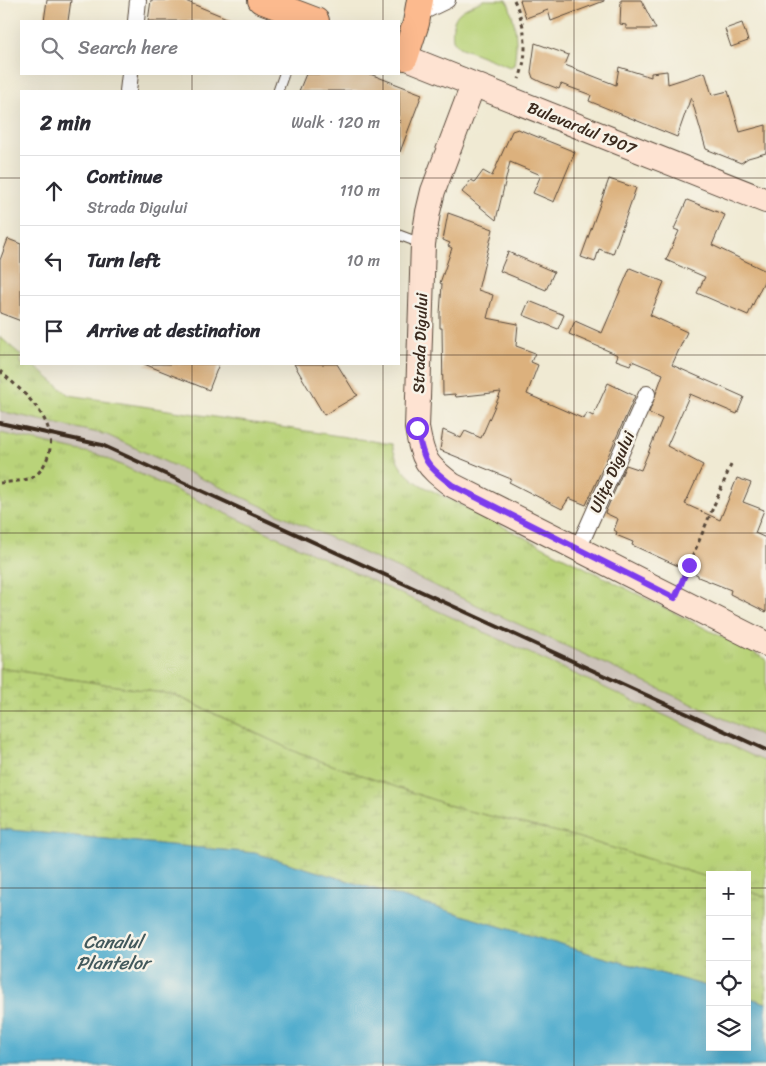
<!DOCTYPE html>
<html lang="en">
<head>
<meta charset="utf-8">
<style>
	:root { --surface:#fff; --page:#f2f2f3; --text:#2b2b33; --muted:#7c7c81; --line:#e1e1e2 }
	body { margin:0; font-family:Sriracha,sans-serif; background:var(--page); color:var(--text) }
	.controls { position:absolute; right:15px; bottom:15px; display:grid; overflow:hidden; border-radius:0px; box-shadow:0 5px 20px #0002 }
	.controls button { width:45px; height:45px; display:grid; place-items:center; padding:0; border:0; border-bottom:1px solid var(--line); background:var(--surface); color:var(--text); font:25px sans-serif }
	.stop { position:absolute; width:15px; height:15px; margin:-11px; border:4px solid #7c3aed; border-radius:50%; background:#fff }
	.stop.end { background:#7c3aed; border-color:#fff; box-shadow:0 1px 5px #0008 }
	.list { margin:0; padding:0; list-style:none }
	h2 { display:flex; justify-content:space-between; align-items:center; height:65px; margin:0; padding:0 20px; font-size:21px }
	h2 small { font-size:16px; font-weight:400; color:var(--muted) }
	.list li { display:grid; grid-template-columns:32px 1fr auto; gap:15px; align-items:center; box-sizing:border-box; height:70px; padding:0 20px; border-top:1px solid var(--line) }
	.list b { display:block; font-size:19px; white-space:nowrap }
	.list p { margin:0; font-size:16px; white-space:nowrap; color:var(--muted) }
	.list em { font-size:16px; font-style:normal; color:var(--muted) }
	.icon { flex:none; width:28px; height:28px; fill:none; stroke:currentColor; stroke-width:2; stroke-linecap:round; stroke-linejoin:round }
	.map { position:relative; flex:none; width:766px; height:1066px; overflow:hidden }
	.search { position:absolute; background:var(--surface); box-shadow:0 5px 20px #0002; left:20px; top:20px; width:380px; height:55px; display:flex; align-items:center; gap:12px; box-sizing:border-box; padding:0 18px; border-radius:0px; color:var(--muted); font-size:19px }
	.panel { position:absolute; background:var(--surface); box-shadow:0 5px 20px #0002; left:20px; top:90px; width:380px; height:275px; border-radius:0px }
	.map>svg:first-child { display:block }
	.railway { fill:#ccc2b9 }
	.grass { fill:url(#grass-tufts); stroke:#7a7e4c }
	.wetland { fill:url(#wetland-marsh); stroke:#7a7e4c }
	.green { fill:#b9d379; stroke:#7a7e4c }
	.water { fill:#4faccd; stroke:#456b76 }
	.building { fill:#dcb17d }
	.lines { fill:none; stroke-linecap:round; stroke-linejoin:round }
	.lane-casing { stroke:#564739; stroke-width:11 }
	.street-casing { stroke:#564739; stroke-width:18 }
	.secondary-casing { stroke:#564739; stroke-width:26 }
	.primary-casing { stroke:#564739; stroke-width:28 }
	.path { stroke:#564739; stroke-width:3; stroke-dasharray:4 4; stroke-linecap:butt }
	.lane { stroke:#fff; stroke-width:9 }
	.street { stroke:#fff; stroke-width:16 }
	.secondary { stroke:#fee3d2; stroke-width:24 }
	.primary { stroke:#fcba8e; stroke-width:26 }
	.rail { stroke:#3b2a1e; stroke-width:4 }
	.route { stroke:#7c3aed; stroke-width:6 }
	.grid { fill:none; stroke:#3b2a1e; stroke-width:1; stroke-opacity:0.55 }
	.labels { text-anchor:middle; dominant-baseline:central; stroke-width:5; stroke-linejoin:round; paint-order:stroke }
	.street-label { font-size:16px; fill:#3b2a1e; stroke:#f7f3e8 }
	.water-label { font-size:18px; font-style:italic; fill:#42585b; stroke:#f7f3e8 }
</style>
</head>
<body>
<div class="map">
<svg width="766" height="1066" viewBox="0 0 766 1066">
	<defs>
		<pattern id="grass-tufts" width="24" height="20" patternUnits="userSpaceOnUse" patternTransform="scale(1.25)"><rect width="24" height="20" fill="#b9d379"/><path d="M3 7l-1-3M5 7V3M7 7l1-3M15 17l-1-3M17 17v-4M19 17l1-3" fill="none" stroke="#a0b568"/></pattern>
		<pattern id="wetland-marsh" width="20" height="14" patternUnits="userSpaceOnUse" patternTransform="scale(1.25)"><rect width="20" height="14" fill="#b9d379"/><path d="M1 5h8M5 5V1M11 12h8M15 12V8" fill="none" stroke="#a0b568"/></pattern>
	</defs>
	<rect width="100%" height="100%" fill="#f7f3e8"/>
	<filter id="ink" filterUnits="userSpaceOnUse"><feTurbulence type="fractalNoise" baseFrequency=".02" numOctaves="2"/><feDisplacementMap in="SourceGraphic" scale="10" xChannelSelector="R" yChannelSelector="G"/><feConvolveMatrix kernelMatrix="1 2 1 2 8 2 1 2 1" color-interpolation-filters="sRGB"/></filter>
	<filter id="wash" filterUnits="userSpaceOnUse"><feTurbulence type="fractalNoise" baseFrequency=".0096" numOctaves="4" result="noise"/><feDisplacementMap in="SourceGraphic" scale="20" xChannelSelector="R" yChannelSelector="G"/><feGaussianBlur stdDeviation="1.12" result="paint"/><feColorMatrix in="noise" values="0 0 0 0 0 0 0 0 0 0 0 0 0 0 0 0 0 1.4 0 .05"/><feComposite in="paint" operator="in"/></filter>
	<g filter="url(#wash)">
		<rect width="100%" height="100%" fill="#f0ead3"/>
		<path class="railway" d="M0,411L107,435L766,738V762L99,455L0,433Z"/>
		<g class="grass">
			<path d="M0,337L21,355V364H32L69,395L392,444C396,463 405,475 421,485L766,659V738L107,435L0,411Z"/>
			<path d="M0,433L99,455L766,762V897L747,891V875H710V878L570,835L460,809L300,754L175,695L0,668Z"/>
		</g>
		<g class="wetland">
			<path d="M0,668L174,695L300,754L460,809L570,835L710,878V987L588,953L255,853L0,829Z"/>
			<path d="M747,891L766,897V1003L747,997Z"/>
		</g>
		<path class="green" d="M484,0H507C516,22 518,41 514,65L510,67L459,47L453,40C450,12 462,10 484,0Z"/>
		<path class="water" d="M0,829L255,853L588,953L710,987V1047H747V997L766,1003V1066H0Z"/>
		<g id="blocks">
			<g class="building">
				<path d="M47,0H71L68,21H44Z"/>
				<path d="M151,0H183L234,21H148Z"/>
				<path d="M520,0H604V1L551,21L548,10L526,18Z"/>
				<path d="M621,0H641L656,29H626V25L620,24Z"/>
				<path d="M742,23L748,41L731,47L725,29Z"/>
				<path d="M535,43L569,55L565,65L616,85L619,67L651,77V73L667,71L668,84L705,72L712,95L728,91L740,132L766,125V153L748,158L741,163L706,149L691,97L677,137L589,101L591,95L561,84L559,89L541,82L533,78L531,72Z"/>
				<path d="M306,74H370L422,94L400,152L399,91H299Z"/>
				<path d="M518,129L575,152L554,202L533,193L541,175L510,162L496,220L462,192L471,180L475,182L483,171L492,176L512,131Z"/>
				<path d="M609,179L636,188L613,254L599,249L595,262L581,257Z"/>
				<path d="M687,200L725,215L712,245L766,271V277L748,315L697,293L705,277L666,260L679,231L674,229Z"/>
				<path d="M448,213L493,229L478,290L493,295L487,318L518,324L516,346L535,353L531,362L538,365L527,394L584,419L587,413L593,416L608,383L635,396L586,505L569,498L562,509L509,482L511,479L440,450L443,430L461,438L465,431L481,438L501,392L456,397L455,394L443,395L442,328H440V314L442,284L440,283L452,248L448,246L450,243L443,240Z"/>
				<path d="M8,239L21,244V321L0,313V260Z"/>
				<path d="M508,252L554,272L546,290L500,271Z"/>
				<path d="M630,268L664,282L650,315L687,332L672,365L744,397L737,414L690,394L667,446L703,465L685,504L720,520L737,478L751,483L743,502L764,510L755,533L766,538V612L730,594L731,590L698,577V575L632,545L633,542L616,535L617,532L614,530L618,519L605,513L626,465L641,470L662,419L649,413L663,374L632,361L630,365L616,360L618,355L569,334L575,321L602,333Z"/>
				<path d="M529,301L564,315L558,329L523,315Z"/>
				<path d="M144,364H219L209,390Z"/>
				<path d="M294,364H337L355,393L358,395L324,415Z"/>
			</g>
		</g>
	</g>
	<g filter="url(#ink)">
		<use href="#blocks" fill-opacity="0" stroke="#564739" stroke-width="1"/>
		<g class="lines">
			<defs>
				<g id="lane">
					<path d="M278,91L284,74"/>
					<path d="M399,235L423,244"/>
				</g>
				<g id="street">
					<path d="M418,14L447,0"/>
					<path d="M136,21L138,0"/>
					<path d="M128,91L130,74"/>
					<path d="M578,549L647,394"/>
				</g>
				<g id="secondary">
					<path d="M405,57L766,201"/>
					<path d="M473,85L433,191L428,212L423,244L417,428C423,461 426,465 452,485L766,644"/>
				</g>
				<g id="primary">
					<path d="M261,0L316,21"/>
					<path d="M399,54L405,57L416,23L420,0"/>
				</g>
			</defs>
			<use href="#lane" class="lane-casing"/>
			<use href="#street" class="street-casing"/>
			<use href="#secondary" class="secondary-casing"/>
			<use href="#primary" class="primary-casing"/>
			<g class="path">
				<path d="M514,0C526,26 529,53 519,79"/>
				<path d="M0,371C24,393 64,424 46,461C43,468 38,475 31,478C22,481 10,482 0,483"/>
				<path d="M683,579L731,465"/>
			</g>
			<use href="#lane" class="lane"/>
			<use href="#street" class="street"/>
			<use href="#secondary" class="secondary"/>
			<use href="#primary" class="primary"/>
			<path class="rail" d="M0,423L102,445L766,750"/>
		</g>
	</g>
	<g class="lines" filter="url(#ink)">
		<path class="route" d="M417,428C423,461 426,465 452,485L675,598L689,565"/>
	</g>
	<path class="grid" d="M192,0V21M383,0V21M574,0V1066M192,74V91M383,74V91M0,178H21M399,178H766M0,355H21M399,355H766M192,364V1066M383,364V1066M0,533H766M0,711H766M0,888H710M747,888H766"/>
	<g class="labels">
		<g class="street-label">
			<text transform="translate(582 128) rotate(22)">Bulevardul 1907</text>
			<text transform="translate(420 343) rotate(-88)">Strada Digului</text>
			<text transform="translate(612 472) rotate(-66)">Ulița Digului</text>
		</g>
		<g class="water-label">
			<text x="113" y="942">Canalul<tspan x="113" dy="21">Plantelor</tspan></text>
		</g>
	</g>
</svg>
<div class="controls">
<button>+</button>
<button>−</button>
<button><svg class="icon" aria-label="locate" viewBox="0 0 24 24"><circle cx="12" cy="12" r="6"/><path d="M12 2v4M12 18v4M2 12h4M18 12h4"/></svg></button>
<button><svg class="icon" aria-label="layers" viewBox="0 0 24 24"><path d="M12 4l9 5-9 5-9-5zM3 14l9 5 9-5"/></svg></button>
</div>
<div class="stop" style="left:417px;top:428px"></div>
<div class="stop end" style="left:689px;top:565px"></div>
<div class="search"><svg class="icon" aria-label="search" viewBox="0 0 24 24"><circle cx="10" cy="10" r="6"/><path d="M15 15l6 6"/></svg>Search here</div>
<section class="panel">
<h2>2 min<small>Walk · 120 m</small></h2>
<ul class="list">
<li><svg class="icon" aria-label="ahead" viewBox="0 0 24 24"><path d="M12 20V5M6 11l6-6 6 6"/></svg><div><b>Continue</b><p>Strada Digului</p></div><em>110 m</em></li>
<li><svg class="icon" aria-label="left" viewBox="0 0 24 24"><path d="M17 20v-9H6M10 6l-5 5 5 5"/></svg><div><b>Turn left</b></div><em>10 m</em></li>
<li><svg class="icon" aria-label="arrive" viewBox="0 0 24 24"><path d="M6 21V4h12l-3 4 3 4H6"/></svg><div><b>Arrive at destination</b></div></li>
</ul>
</section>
</div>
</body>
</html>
